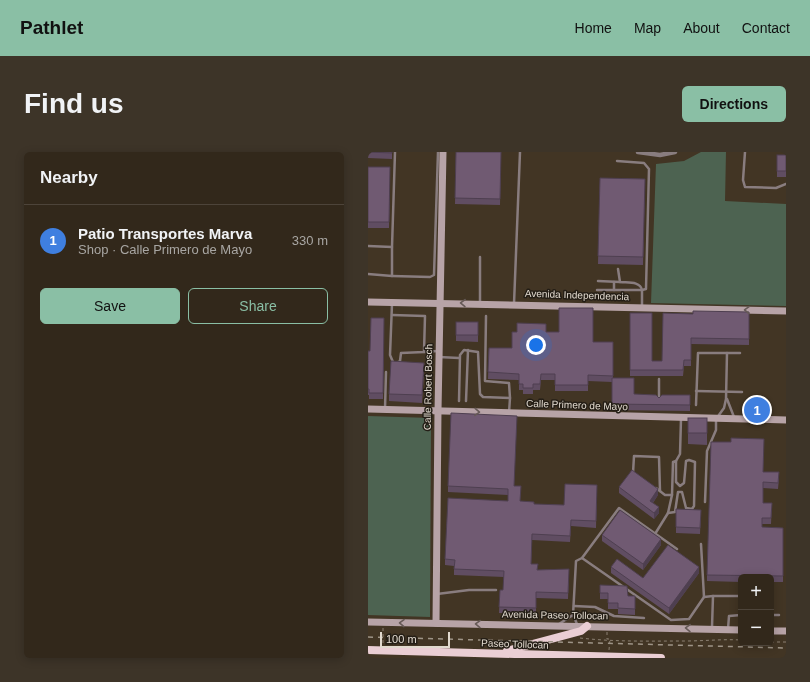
<!DOCTYPE html>
<html lang="en">
<head>
<meta charset="utf-8">
<style>
	:root { --surface:#32281b; --page:#3d3428; --text:#f1f3f6; --muted:#a8a6a3; --line:#4d443a; --accent:#8abfa5 }
	body { margin:0; font-family:Helvetica,sans-serif; background:var(--page); color:var(--text) }
	.controls { position:absolute; right:12px; bottom:12px; display:grid; overflow:hidden; border-radius:6px; box-shadow:0 2px 10px #0003 }
	.controls button { width:36px; height:36px; display:grid; place-items:center; padding:0; border:0; border-bottom:1px solid var(--line); background:var(--surface); color:var(--text); font:20px sans-serif }
	.scale { position:absolute; left:12px; bottom:10px; width:70px; box-sizing:border-box; padding-left:4px; border:2px solid #e1d9ce; border-top:0; font-size:11px; line-height:14px; white-space:nowrap; color:#e1d9ce; -webkit-text-stroke:3px #241e16; paint-order:stroke }
	.you { position:absolute; left:168px; top:193px; width:14px; height:14px; margin:-10px; border:3px solid #fff; border-radius:50%; background:#1a73e8; box-shadow:0 0 0 6px #1a73e833 }
	.badge { display:grid; place-items:center; width:26px; height:26px; border-radius:50%; background:var(--accent); color:#fff; font-size:13px; font-weight:700 }
	.pin { position:absolute; translate:-50% -50%; border:2px solid #fff; box-shadow:0 1px 4px #0006 }
	.list { margin:0; padding:0; list-style:none }
	h2 { display:flex; justify-content:space-between; align-items:center; height:52px; margin:0; padding:0 16px; font-size:17px }
	h2 small { font-size:13px; font-weight:400; color:var(--muted) }
	.list li { display:grid; grid-template-columns:26px 1fr auto; gap:12px; align-items:center; box-sizing:border-box; height:72px; padding:0 16px; border-top:1px solid var(--line) }
	.list b { display:block; font-size:15px; white-space:nowrap }
	.list p { margin:0; font-size:13px; white-space:nowrap; color:var(--muted) }
	.list em { font-size:13px; font-style:normal; color:var(--muted) }
	.actions { display:flex; gap:8px; padding:12px 16px }
	.actions a { flex:1; padding:9px 0; border:1px solid var(--accent); border-radius:6px; text-align:center; font-size:14px; color:var(--accent) }
	.actions .main { background:var(--accent); color:#111 }
	.map { position:relative; flex:none; width:418px; height:506px; overflow:hidden; border-radius:6px }
	header { display:flex; align-items:center; gap:24px; box-sizing:border-box; height:56px; padding:0 20px; background:var(--accent); color:#111 }
	header strong { font-size:19px }
	nav { display:flex; gap:22px; margin-inline-start:auto; font-size:14px }
	.intro { display:flex; align-items:center; justify-content:space-between; box-sizing:border-box; height:96px; padding:0 24px }
	h1 { margin:0; font-size:28px }
	.button { padding:10px 18px; border-radius:6px; background:var(--accent); color:#111; font-size:14px; font-weight:700 }
	main { display:flex; gap:24px; padding:0 24px }
	aside { flex:1; background:var(--surface); border-radius:6px; box-shadow:0 2px 10px #0003 }
	.map>svg:first-child { display:block }
	.grass { fill:#4d6351 }
	.lines { fill:none; stroke-linecap:round; stroke-linejoin:round }
	.path { stroke:#8b8072; stroke-width:1; stroke-dasharray:3 3; stroke-linecap:butt }
	.service { stroke:#897d7f; stroke-width:2.5 }
	.minor { stroke:#897d7f; stroke-width:4.5 }
	.secondary { stroke:#b7a3a7; stroke-width:7 }
	.trunk { stroke:#eaced4; stroke-width:8 }
	.rail { stroke:#9e9487; stroke-width:1.5; stroke-dasharray:5 5; stroke-linecap:butt }
	.wall { fill:#604d62 }
	.shaded-wall { fill:#4e3f50 }
	.building { fill:#705a72; stroke:#4e3f50 }
	.oneway { stroke:#665a57 }
	.labels { text-anchor:middle; dominant-baseline:central; stroke-width:3; stroke-linejoin:round; paint-order:stroke }
	.street-label { font-size:10px; fill:#e1d9ce; stroke:#241e16 }
</style>
</head>
<body>
<header>
<strong>Pathlet</strong>
<nav><a>Home</a><a>Map</a><a>About</a><a>Contact</a></nav>
</header>
<div class="intro"><h1>Find us</h1><a class="button">Directions</a></div>
<main>
<aside>
<h2>Nearby<small></small></h2>
<ul class="list">
<li><span class="badge" style="background:#3f7fe0">1</span><div><b>Patio Transportes Marva</b><p>Shop · Calle Primero de Mayo</p></div><em>330 m</em></li>
</ul>
<div class="actions"><a class="main">Save</a><a>Share</a></div>
</aside>
<div class="map">
<svg width="418" height="506" viewBox="0 0 418 506">
	<rect width="100%" height="100%" fill="#423524"/>
	<g class="grass">
		<path d="M333,0H358L357,49L418,52V154L283,151L288,12L316,9Z"/>
		<path d="M0,264L63,266L62,465L0,463Z"/>
	</g>
	<g class="lines">
		<g class="path">
			<path d="M239,480V487H242L241,498"/>
			<path d="M212,486C247,490 282,489 317,489C336,489 354,487 373,488"/>
			<path d="M403,490H418"/>
			<path d="M15,491V476"/>
		</g>
		<g class="service">
			<path d="M377,0L375,28L377,35L408,36L418,32"/>
			<path d="M249,9L276,11L281,17L278,137L274,138C272,129 260,131 252,130L250,117"/>
			<path d="M0,94L24,95V124L0,122"/>
			<path d="M24,95L27,0"/>
			<path d="M112,105V151"/>
			<path d="M24,124L62,125L66,123L70,0"/>
			<path d="M230,129L252,130"/>
			<path d="M229,138H274V155"/>
			<path d="M246,138V130"/>
			<path d="M24,152L22,203L25,210"/>
			<path d="M146,152L152,0"/>
			<path d="M24,163L57,164L56,200L33,201L32,209L30,210"/>
			<path d="M118,164L117,229L141,231L142,246"/>
			<path d="M56,200L70,199"/>
			<path d="M71,205L91,206"/>
			<path d="M291,227V247"/>
			<path d="M328,239L374,240"/>
			<path d="M359,247L366,265"/>
			<path d="M91,249L92,203L96,198L110,200L112,242L115,245L142,246L141,261"/>
			<path d="M98,249L100,198"/>
			<path d="M328,253L330,201H372"/>
			<path d="M17,257L18,220"/>
			<path d="M308,309L312,302L313,267"/>
			<path d="M265,321L266,304L291,305L292,339"/>
			<path d="M288,336L297,343H304L305,310L308,309V330L312,334L316,331L318,309L321,308L327,310L326,354L324,357L318,356L314,340H310L307,360L300,361"/>
			<path d="M337,350L339,299L348,278V267L356,256L358,247L359,201"/>
			<path d="M287,382L300,361L304,343"/>
			<path d="M333,392L336,445"/>
			<path d="M214,406L303,468L321,467L336,445L345,444"/>
			<path d="M69,442L101,438H128"/>
			<path d="M206,454L227,455L246,464L276,466"/>
			<path d="M403,463H411"/>
			<path d="M191,472L205,463"/>
			<path d="M209,472L205,463L208,409L214,406L251,356L309,397"/>
			<path d="M344,475L345,444H373"/>
			<path d="M360,477L361,464L373,463"/>
		</g>
		<path class="minor" d="M270,0L292,3L307,0"/>
		<g class="secondary">
			<path d="M0,150L418,159"/>
			<path d="M0,257L418,268"/>
			<path d="M0,470L373,478"/>
			<path d="M68,471L70,259L75,0"/>
			<path d="M403,479H418"/>
		</g>
		<g class="trunk">
			<path d="M0,498L293,506"/>
			<path d="M139,499L213,479L219,474"/>
		</g>
		<path class="rail" d="M0,485L418,496"/>
	</g>
	<g class="wall">
		<path d="M0,0H24V7L0,6Z"/>
		<path d="M88,0H133L132,53L87,52Z"/>
		<rect x="409" y="3" width="9" height="22"/>
		<path d="M0,15H22L21,76H0Z"/>
		<path d="M232,26L277,27L275,113L230,112Z"/>
		<path d="M381,160V193L323,192V214H316L315,224H262V161L284,209H294L325,162Z"/>
		<path d="M16,166L15,247H1V243H0V199H2Z"/>
		<path d="M88,170H110V190L88,189Z"/>
		<path d="M149,180H178L225,190H245V226L266,242L291,246L322,243V259L244,258V230L220,229V239H187V228H173L172,238H165V242H155V238H151V228L120,227L121,196H144Z"/>
		<path d="M56,219L54,251L21,249V242Z"/>
		<path d="M320,266H339V293L320,292Z"/>
		<path d="M395,320L411,326L410,337L395,336V351H404L403,372H394V375L415,376V430H403V425H373V430L339,429V423Z"/>
		<path d="M229,333L228,376L203,374L202,390L164,388L163,412L170,418L201,417L200,447L168,446V462L131,461L132,438H135L136,425L86,423V414L77,413V407L140,349V343L80,340V334H146L152,349L166,352L196,353Z"/>
		<path d="M251,335L290,343L285,351L291,361L286,367L251,341Z"/>
		<path d="M333,358L332,382L308,381V375Z"/>
		<path d="M234,383L293,393L275,418L234,389Z"/>
		<path d="M243,415L275,426L331,421L301,462L243,421Z"/>
		<path d="M232,433L260,444H267V463L250,462V457H240V447H232Z"/>
	</g>
	<g class="shaded-wall">
		<path d="M290,337V343L282,355V349Z"/>
		<path d="M291,355V361L286,367V361Z"/>
		<path d="M293,387V393L275,418V412Z"/>
		<path d="M331,415V421L301,462V456Z"/>
	</g>
	<g class="building">
		<path d="M0,0H24V1Z"/>
		<path d="M88,0H133L132,47L87,46Z"/>
		<rect x="409" y="3" width="9" height="16"/>
		<path d="M0,15H22L21,70H0Z"/>
		<path d="M232,26L277,27L275,105L230,104Z"/>
		<path d="M191,156H225V190H245V224L220,223V233H187V222H173L172,232H165V236H155V232H151V222L120,220L121,196H144V180H149V171L178,172V180H191Z"/>
		<path d="M325,159L381,160V187L323,186V208H316L315,218H262V161H284V209H294L295,161L325,162Z"/>
		<path d="M3,166H16L15,241H1V237H0V199H2Z"/>
		<rect x="88" y="170" width="22" height="13"/>
		<path d="M23,209L56,211L54,243L21,242Z"/>
		<path d="M244,226H266V242L288,243L291,246L294,243H322V253L244,252Z"/>
		<path d="M83,261L149,264L146,334H153L152,349L166,350V352L196,353L197,332L229,333L228,369L203,368L202,384L164,382L163,412H170L169,418L201,417L200,441L168,440V456L131,455L132,438H135L136,419L86,417L87,408L77,407L80,346L140,349V337L80,334Z"/>
		<rect x="320" y="266" width="19" height="15"/>
		<path d="M363,286L396,287L395,320H411L410,331L395,330V351H404L403,366H394V375L415,376V424L339,423L343,290H363Z"/>
		<path d="M264,318L290,337L282,349L291,355L286,361L251,335Z"/>
		<path d="M308,357L333,358L332,376L308,375Z"/>
		<path d="M252,358L293,387L275,412L234,383Z"/>
		<path d="M300,393L331,415L301,456L243,415L249,407L275,426Z"/>
		<path d="M232,433L259,434L260,444H267V457L250,456V451H240V441H232Z"/>
	</g>
	<defs><path id="oneway-chevron" d="M-2-3.5L2.5 0L-2 3.5" fill="none" stroke-width="1.6" stroke-linecap="round" stroke-linejoin="round"/></defs>
	<g class="oneway">
		<use href="#oneway-chevron" transform="translate(95 151) rotate(-179)"/>
		<use href="#oneway-chevron" transform="translate(379 158) rotate(-179)"/>
		<use href="#oneway-chevron" transform="translate(109 260) rotate(2)"/>
		<use href="#oneway-chevron" transform="translate(34 471) rotate(-179)"/>
		<use href="#oneway-chevron" transform="translate(110 472) rotate(-179)"/>
		<use href="#oneway-chevron" transform="translate(320 476) rotate(-179)"/>
	</g>
	<g class="labels">
		<g class="street-label">
			<text transform="translate(209 143) rotate(2)">Avenida Independencia</text>
			<text transform="translate(60 235) rotate(-89)">Calle Robert Bosch</text>
			<text transform="translate(209 253) rotate(2)">Calle Primero de Mayo</text>
			<text transform="translate(187 463) rotate(1)">Avenida Paseo Tollocan</text>
			<text transform="translate(147 492) rotate(2)">Paseo Tollocan</text>
		</g>
	</g>
</svg>
<div class="controls">
<button>+</button>
<button>−</button>
</div>
<div class="scale">100 m</div>
<div class="you"></div>
<div class="pin badge" style="left:389px;top:258px;background:#3f7fe0">1</div>
</div>
</main>
</body>
</html>
